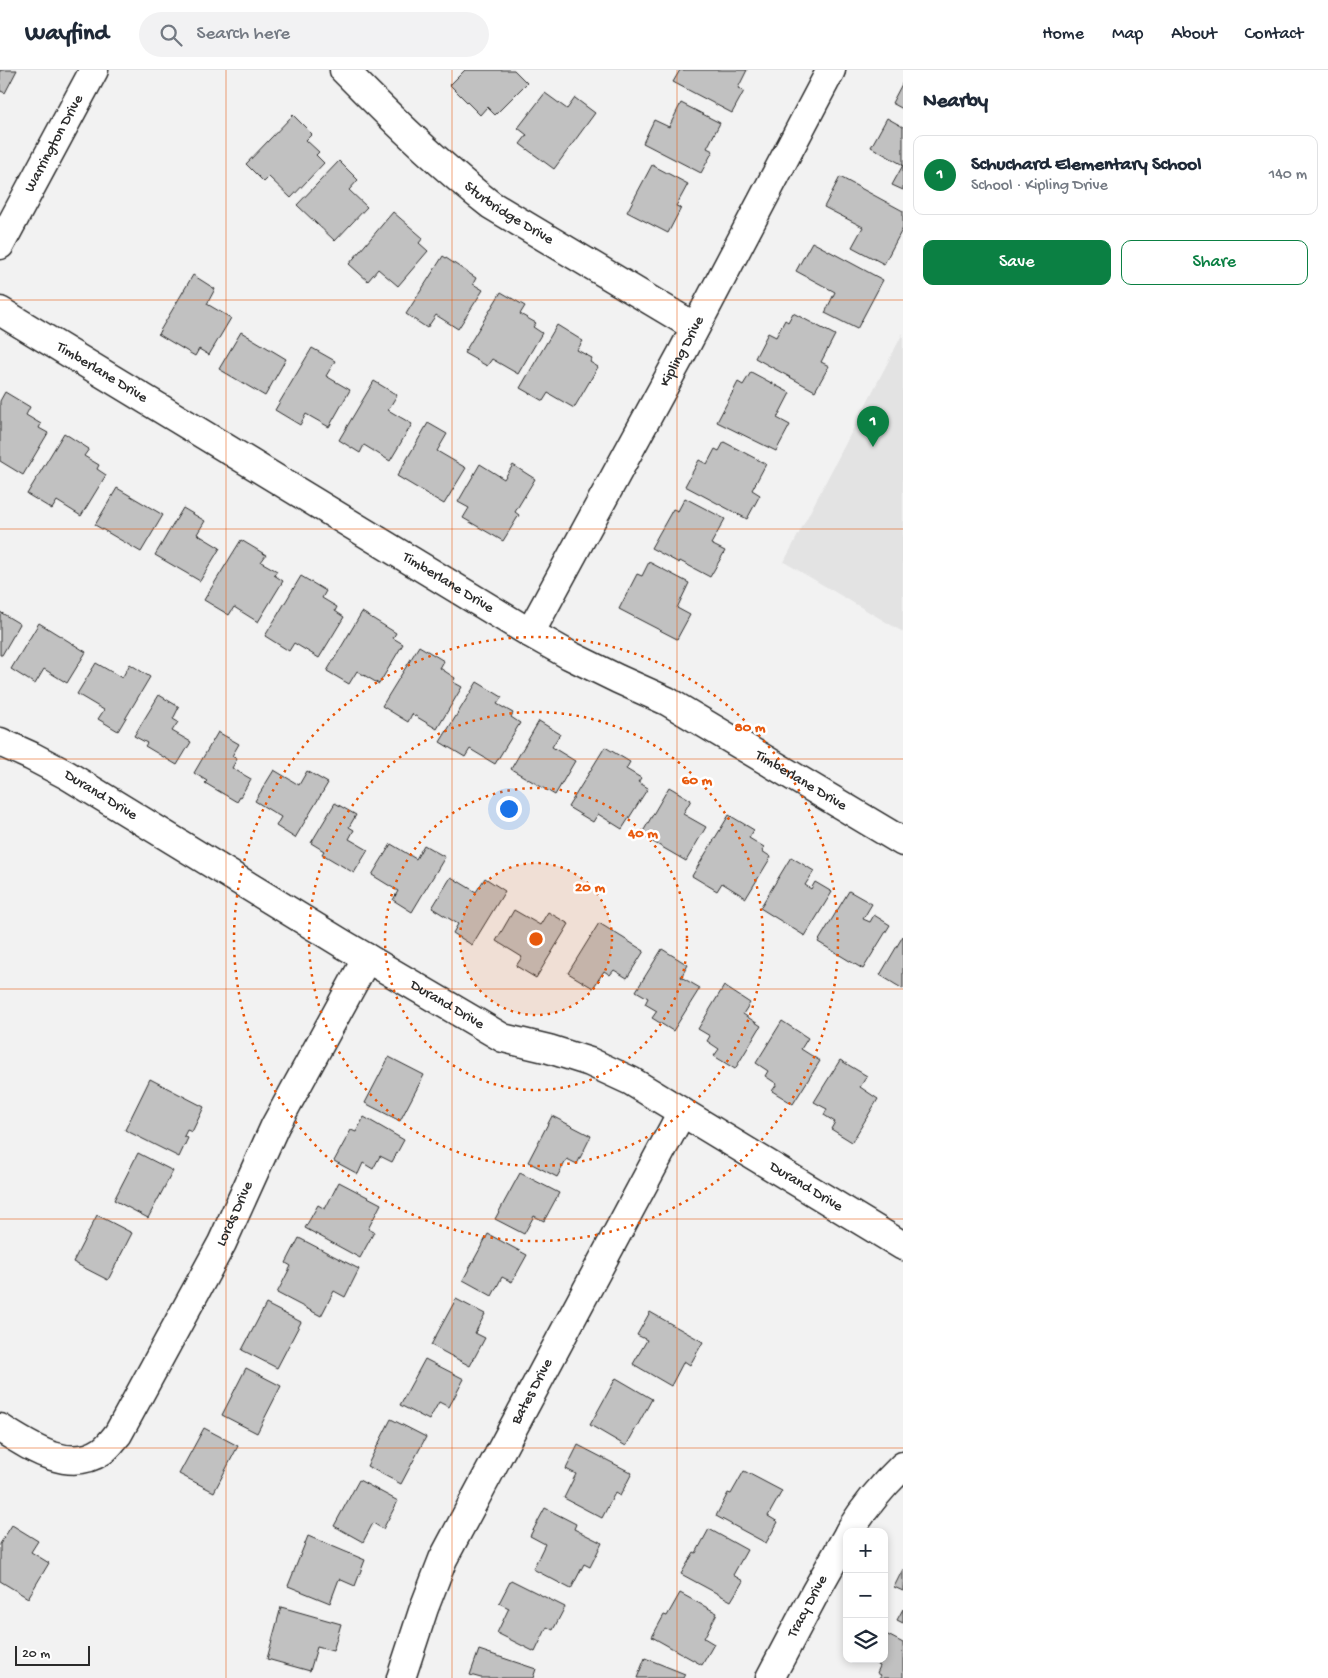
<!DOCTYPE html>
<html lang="en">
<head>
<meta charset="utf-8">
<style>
	:root { --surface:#fff; --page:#f2f2f3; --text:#1f2937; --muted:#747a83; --line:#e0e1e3; --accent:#0b8043 }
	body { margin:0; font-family:"Gochi Hand",sans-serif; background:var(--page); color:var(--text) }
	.controls { position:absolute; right:15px; bottom:15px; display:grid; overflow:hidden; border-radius:10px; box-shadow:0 2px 8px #0003 }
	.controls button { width:45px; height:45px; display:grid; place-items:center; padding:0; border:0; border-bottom:1px solid var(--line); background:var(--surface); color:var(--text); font:25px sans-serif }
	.scale { position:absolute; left:15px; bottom:12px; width:75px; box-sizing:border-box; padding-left:5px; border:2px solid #2b2b2b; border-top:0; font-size:14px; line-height:18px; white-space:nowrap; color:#2b2b2b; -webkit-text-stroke:4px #fff; paint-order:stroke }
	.you { position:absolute; left:508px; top:738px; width:18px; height:18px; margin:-12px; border:4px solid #fff; border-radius:50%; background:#1a73e8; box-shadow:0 0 0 8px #1a73e833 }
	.badge { display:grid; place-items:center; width:32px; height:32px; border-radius:50%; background:var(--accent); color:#fff; font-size:16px; font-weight:700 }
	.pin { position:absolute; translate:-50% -41px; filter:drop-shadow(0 1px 2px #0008) }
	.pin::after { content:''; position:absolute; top:26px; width:18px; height:15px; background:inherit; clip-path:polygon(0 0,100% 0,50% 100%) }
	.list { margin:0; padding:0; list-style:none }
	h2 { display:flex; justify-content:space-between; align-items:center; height:65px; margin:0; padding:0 20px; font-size:21px }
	h2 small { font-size:16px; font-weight:400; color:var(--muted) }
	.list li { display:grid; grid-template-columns:32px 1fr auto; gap:15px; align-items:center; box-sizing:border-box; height:80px; margin:0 10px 10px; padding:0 10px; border:1px solid var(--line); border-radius:10px }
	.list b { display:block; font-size:19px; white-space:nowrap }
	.list p { margin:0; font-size:16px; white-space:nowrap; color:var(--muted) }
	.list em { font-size:16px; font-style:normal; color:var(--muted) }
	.actions { display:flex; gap:10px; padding:15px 20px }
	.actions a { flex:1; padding:11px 0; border:1px solid var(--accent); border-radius:10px; text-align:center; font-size:18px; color:var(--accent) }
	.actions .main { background:var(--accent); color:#fff }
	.icon { flex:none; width:28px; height:28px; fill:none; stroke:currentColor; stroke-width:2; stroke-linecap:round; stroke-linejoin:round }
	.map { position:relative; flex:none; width:903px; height:1608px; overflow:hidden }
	header { display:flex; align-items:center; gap:30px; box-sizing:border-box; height:70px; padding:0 25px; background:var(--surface); border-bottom:1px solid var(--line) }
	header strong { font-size:24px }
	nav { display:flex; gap:28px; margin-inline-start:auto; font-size:18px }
	.search { width:350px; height:45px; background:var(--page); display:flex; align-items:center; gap:12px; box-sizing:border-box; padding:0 18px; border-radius:28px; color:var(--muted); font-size:19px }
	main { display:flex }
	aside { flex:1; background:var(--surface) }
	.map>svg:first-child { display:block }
	.built { fill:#e3e3e3 }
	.building { fill:#c1c1c1; stroke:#2b2b2b }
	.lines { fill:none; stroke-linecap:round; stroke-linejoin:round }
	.street-casing { stroke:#2b2b2b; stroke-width:31 }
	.street { stroke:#fff; stroke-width:28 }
	.grid { fill:none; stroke:#e8590c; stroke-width:1; stroke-opacity:0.55 }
	.ring { fill:none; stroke:#e8590c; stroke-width:2.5; stroke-dasharray:2.5 5 }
	.labels { text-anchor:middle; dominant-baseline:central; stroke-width:5; stroke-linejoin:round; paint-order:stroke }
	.street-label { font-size:15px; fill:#2b2b2b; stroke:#fff }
	.centre { fill:#e8590c; stroke:#fff; stroke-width:2.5 }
	.ring-label { font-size:15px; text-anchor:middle; font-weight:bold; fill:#e8590c; stroke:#fff; stroke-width:5; stroke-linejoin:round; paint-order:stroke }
</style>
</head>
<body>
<header>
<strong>Wayfind</strong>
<div class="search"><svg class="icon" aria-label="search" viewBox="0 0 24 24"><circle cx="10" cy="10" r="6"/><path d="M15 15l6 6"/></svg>Search here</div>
<nav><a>Home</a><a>Map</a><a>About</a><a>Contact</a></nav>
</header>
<main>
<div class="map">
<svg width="903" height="1608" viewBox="0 0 903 1608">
	<rect width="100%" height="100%" fill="#f2f2f2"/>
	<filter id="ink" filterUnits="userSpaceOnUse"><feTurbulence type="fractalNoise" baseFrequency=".02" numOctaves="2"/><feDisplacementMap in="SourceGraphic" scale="10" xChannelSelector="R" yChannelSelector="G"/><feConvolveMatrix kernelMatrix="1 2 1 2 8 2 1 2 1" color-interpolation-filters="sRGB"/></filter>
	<g filter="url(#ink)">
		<path class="built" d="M903,263V562L784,492Z"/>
		<g class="building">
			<path d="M0,0H17L5,23L1,21L0,22Z"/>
			<path d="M465,0H514L527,13L495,45L487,37L480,45L450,15Z"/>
			<path d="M680,0H747L738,18L744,21L732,43L673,12Z"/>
			<path d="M903,12V39L892,33Z"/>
			<path d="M545,23L567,39L575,28L595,43L554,99L520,74L527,65L518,58Z"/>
			<path d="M681,33L720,53L707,78L713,81L701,103L643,73L654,50L669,57Z"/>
			<path d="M293,45L312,64L306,70L319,82L316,85L324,93L291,128L269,107L264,112L246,94Z"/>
			<path d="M887,48L903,57V95L871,77Z"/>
			<path d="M339,91L358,110L349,120L367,137L335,171L297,135Z"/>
			<path d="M652,95L688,114L676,136L681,138L668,163L627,142Z"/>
			<path d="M903,95V120L892,115Z"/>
			<path d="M840,107L903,141V158L884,194L852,177L863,157L824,137Z"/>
			<path d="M393,142L423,168L419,173L428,181L398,216L378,199L368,211L349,194Z"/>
			<path d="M812,172L883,210L857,259L825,243L835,222L796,201Z"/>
			<path d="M443,186L476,208L473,214L483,220L458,259L436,245L427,258L406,244Z"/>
			<path d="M193,205L215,219L207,234L231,248L209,285L199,279L195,286L158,264Z"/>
			<path d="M501,222L525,236L520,244L536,253L533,257L542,263L518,304L492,289L487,296L464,283Z"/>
			<path d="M793,243L835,265L821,292L829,296L815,321L755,288L768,263L776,267L785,250L788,252Z"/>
			<path d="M557,255L583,271L577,280L592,288L590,292L598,297L574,338L548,323L543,331L520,318Z"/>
			<path d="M241,262L286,289L265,326L219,299Z"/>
			<path d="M312,278L335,291L326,306L350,320L329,357L306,344L300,355L275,340Z"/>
			<path d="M751,302L790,323L777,348L790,355L776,381L717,352L738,312L743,315Z"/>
			<path d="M374,311L397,325L388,340L412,354L390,391L364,375L360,383L339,370Z"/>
			<path d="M5,322L30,337L26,345L41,354L39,358L48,363L23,405L0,391V331Z"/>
			<path d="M428,353L447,364L437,381L466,398L444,434L397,406Z"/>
			<path d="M64,363L89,379L84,386L99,395L97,399L106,405L81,446L57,431L52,439L27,424Z"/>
			<path d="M724,372L766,394L752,420L760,425L747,449L685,416L699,390L707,394L715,379L719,381Z"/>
			<path d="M480,394L504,409L513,395L535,409L515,442L519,445L503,471L463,448L469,438L458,432Z"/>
			<path d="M117,418L163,445L141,482L95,455Z"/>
			<path d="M685,428L725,449L711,474L725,481L710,507L680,491L679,493L651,478L673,439L678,441Z"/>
			<path d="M183,438L205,451L197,464L220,478L200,511L155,485Z"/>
			<path d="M241,470L266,485L261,492L277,501L274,505L283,511L258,552L234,537L229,545L204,530Z"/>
			<path d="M649,492L689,513L677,538L690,545L677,569L619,539L637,504L642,506Z"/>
			<path d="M301,506L326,521L322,528L337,537L335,541L344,547L319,588L294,573L289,581L265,566Z"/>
			<path d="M0,542L20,554L2,585H0Z"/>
			<path d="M362,542L396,563L393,568L403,574L379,614L357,601L349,614L327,601Z"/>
			<path d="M39,553L86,582L67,613L44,599L35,614L11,599Z"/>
			<path d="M419,576L444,591L440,598L455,608L453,612L462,617L437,659L412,644L408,652L382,636Z"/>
			<path d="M96,593L122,608L130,594L150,607L118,661L98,649L104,640L77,624Z"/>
			<path d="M477,612L502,627L497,634L513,643L511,647L520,653L495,694L470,679L465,687L440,672Z"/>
			<path d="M159,625L179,637L173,649L178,652L172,661L191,672L177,695L145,676L147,673L134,666Z"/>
			<path d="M539,651L560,664L552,677L575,691L555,725L511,699Z"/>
			<path d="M218,662L239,674L232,686L237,689L232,698L251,709L237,732L205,713L207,711L194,703Z"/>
			<path d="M605,677L630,692L626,699L641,708L638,712L648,718L622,759L598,744L593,752L568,737Z"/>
			<path d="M274,700L299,715L307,701L328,713L295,768L276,756L281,747L255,731Z"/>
			<path d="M669,717L691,730L683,744L706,757L686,791L641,765Z"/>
			<path d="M335,733L356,745L349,757L354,760L349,769L368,780L354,803L322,784L324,781L311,773Z"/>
			<path d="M729,745L754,760L749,768L764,777L762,781L771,787L746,828L722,813L717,821L692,806Z"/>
			<path d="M391,774L416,789L424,775L445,787L412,842L393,830L398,821L372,805Z"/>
			<path d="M791,787L814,801L805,815L811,819L815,812L832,822L805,866L760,838Z"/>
			<path d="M451,807L476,822L485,808L505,821L472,875L453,863L458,854L432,838Z"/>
			<path d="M849,821L872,834L863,849L870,852L874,845L890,855L863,899L818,872Z"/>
			<path d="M514,840L540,855L548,842L569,854L536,908L516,896L522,887L496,871Z"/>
			<path d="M599,853L644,881L627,908L614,900L610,905L604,901L593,918L568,903Z"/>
			<path d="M903,866V919L880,905Z"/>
			<path d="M662,879L688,895L681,907L700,918L673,961L652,948L657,941L645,934L648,928L636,921Z"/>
			<path d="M724,916L750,933L743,944L761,956L735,999L714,986L719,979L707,971L710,966L698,959Z"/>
			<path d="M782,951L808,968L801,979L820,991L793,1034L772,1021L777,1014L765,1006L768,1001L756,993Z"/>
			<path d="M389,987L424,1005L400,1051L365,1033Z"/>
			<path d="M840,990L867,1006L860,1017L878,1029L852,1072L831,1059L835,1052L824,1045L827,1039L814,1032Z"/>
			<path d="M150,1009L204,1037L192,1062L187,1060L184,1066L188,1068L179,1087L125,1060Z"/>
			<path d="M552,1046L591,1066L577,1094L567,1089L557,1107L528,1092Z"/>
			<path d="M364,1047L404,1070L392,1092L380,1086L373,1099L363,1093L358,1104L334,1091L351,1060L356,1062Z"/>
			<path d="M138,1083L173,1101L148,1148L114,1130Z"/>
			<path d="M520,1103L559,1123L544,1151L534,1146L524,1164L495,1149Z"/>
			<path d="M339,1112L381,1134L368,1159L374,1162L360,1188L305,1158L318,1135L325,1139Z"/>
			<path d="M97,1145L132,1163L108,1210L73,1192Z"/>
			<path d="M488,1164L527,1185L512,1212L502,1207L492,1226L463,1210Z"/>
			<path d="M299,1168L359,1199L345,1227L334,1221L321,1246L277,1223L291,1196L286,1193Z"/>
			<path d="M456,1229L485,1244L475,1263L485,1268L470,1296L431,1275Z"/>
			<path d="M266,1234L301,1252L277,1298L242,1280Z"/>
			<path d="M650,1242L703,1272L690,1295L684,1291L671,1316L633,1294L647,1270L637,1265Z"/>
			<path d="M425,1289L464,1309L449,1337L439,1332L429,1350L400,1335Z"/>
			<path d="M246,1298L281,1316L257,1363L222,1345Z"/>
			<path d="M616,1308L652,1329L626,1376L590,1355Z"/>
			<path d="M391,1349L426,1367L401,1414L367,1396Z"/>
			<path d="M204,1358L238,1376L214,1422L179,1404Z"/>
			<path d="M578,1375L632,1403L620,1426L615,1423L602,1448L564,1428L576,1404L566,1399Z"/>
			<path d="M744,1401L782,1421L768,1446L778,1452L766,1473L716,1446L728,1423L731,1424Z"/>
			<path d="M359,1410L398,1431L383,1459L373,1453L363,1472L334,1456Z"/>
			<path d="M545,1438L576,1454L574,1459L602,1473L590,1497L584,1494L571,1519L533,1499L545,1474L530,1466Z"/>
			<path d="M12,1455L38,1471L31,1482L49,1493L28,1528L0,1511V1474Z"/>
			<path d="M709,1459L747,1480L733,1505L743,1511L731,1531L681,1504L694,1482L696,1483Z"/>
			<path d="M308,1466L365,1490L355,1516L339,1509L330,1533L288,1516Z"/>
			<path d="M903,1499V1521L894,1517Z"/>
			<path d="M511,1510L565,1537L553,1560L547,1557L535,1582L497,1563L509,1538L499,1533Z"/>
			<path d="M680,1523L717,1543L704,1568L714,1574L702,1595L652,1567L664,1545L667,1546Z"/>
			<path d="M281,1537L341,1554L333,1581L317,1577L310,1601L267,1589Z"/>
			<path d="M903,1539V1553L897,1550Z"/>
			<path d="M884,1563L903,1573V1608H879L881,1605L877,1603L880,1596L866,1589H884Z"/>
			<path d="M479,1580L536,1599L533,1608H481L470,1605Z"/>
			<path d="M645,1588L685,1604L683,1608H637Z"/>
		</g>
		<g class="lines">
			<defs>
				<g id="street">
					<path id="s1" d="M344,0C390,47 439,95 491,135L695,257"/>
					<path id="s2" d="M0,175L94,0"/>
					<path id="s3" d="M0,241L530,563L569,585L618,609L667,631L903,772"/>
					<path id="s4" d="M530,563L681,285L831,0"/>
					<path id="s5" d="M0,672L31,686L67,705L343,874L503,968L549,979L590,992L631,1011L903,1176"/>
					<path id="s6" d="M0,1358C29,1376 68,1404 102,1381C108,1377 113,1370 118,1364L222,1173L275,1056L367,888"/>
					<path d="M849,1462C864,1438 882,1416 903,1396"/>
					<path id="s7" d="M401,1608L424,1538L443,1489L682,1042"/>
					<path id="s8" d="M770,1608L816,1521L847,1466"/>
				</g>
			</defs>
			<use href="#street" class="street-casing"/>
			<use href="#street" class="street"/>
		</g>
	</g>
	<path class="grid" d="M226,0V1608M452,0V1608M677,0V1608M0,230H903M0,459H903M0,689H903M0,919H903M0,1149H903M0,1378H903"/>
	<circle cx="536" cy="869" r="76" fill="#e8590c" fill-opacity=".12"/>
	<g class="ring">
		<circle cx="536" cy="869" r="76"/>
		<circle cx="536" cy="869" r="151"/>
		<circle cx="536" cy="869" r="227"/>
		<circle cx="536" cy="869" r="302"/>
	</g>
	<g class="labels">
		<g class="street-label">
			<text stroke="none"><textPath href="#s2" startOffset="115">Warrington Drive</textPath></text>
			<text stroke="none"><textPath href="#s1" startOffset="219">Sturbridge Drive</textPath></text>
			<text stroke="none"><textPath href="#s4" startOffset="320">Kipling Drive</textPath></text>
			<text stroke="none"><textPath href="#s3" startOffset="119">Timberlane Drive</textPath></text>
			<text stroke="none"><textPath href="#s3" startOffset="524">Timberlane Drive</textPath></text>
			<text stroke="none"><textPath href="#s3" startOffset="929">Timberlane Drive</textPath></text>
			<text stroke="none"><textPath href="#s5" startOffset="114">Durand Drive</textPath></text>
			<text stroke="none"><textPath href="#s5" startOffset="519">Durand Drive</textPath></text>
			<text stroke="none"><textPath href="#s5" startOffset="924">Durand Drive</textPath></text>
			<text stroke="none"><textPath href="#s6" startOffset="384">Lords Drive</textPath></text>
			<text stroke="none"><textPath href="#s7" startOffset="316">Bates Drive</textPath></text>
			<text stroke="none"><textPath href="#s8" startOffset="81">Tracy Drive</textPath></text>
		</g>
	</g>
	<circle cx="536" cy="869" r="8" class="centre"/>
	<g class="ring-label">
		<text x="750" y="661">80 m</text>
		<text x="697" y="714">60 m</text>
		<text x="643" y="767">40 m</text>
		<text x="590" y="821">20 m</text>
	</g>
</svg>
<div class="controls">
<button>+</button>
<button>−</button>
<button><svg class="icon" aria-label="layers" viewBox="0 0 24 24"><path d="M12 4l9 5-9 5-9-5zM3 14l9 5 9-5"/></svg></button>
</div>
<div class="scale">20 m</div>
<div class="you"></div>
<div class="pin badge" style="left:873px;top:377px">1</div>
</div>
<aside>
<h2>Nearby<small></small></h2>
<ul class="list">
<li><span class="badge">1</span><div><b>Schuchard Elementary School</b><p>School · Kipling Drive</p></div><em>140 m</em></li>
</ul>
<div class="actions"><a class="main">Save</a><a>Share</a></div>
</aside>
</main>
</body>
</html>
